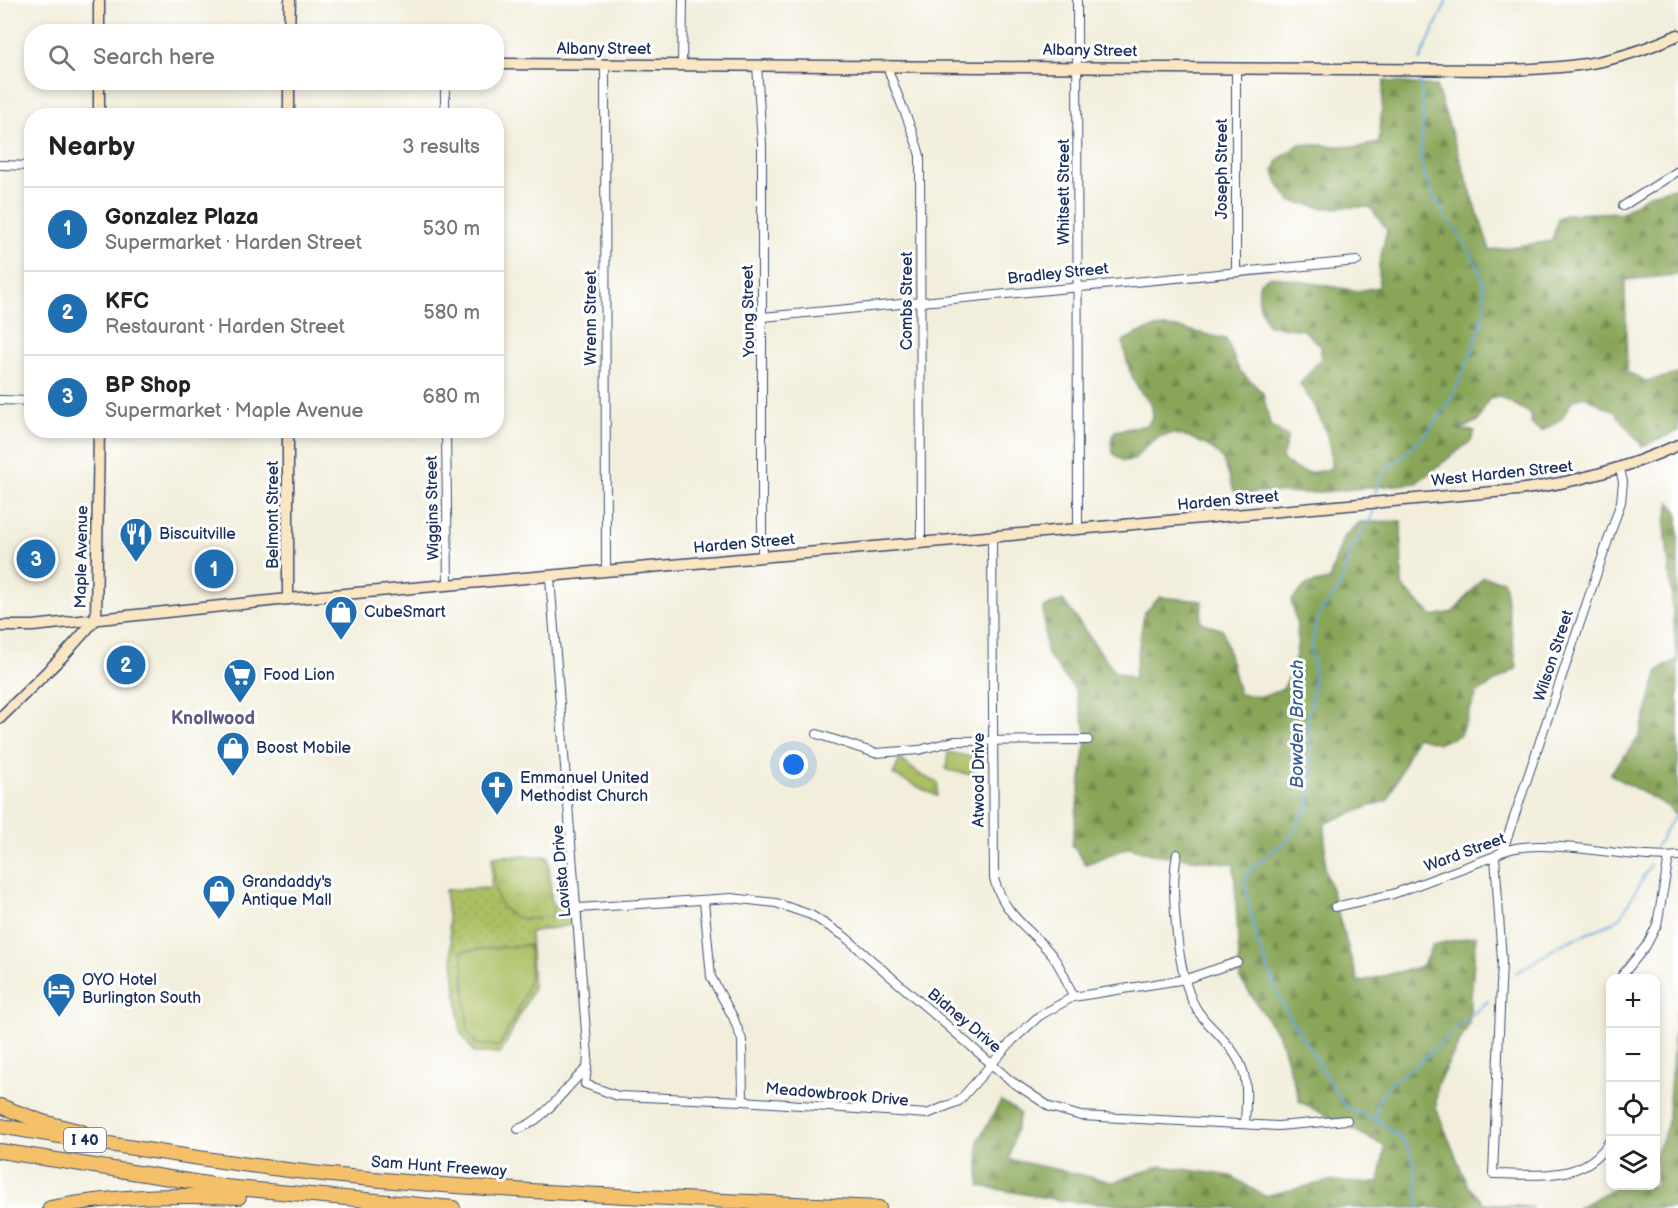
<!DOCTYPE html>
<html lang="en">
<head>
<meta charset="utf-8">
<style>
	:root { --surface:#fff; --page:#f2f2f2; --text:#222; --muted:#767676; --line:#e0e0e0; --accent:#1f6fb2 }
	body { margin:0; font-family:"Balsamiq Sans",sans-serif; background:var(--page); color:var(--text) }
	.controls { position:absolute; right:18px; bottom:18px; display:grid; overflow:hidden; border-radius:12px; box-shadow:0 3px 9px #0003 }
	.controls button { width:54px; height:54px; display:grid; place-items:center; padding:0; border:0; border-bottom:2px solid var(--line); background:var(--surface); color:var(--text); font:30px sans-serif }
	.you { position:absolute; left:794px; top:765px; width:21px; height:21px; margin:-15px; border:4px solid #fff; border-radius:50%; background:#1a73e8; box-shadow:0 0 0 9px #1a73e833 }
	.badge { display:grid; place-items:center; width:39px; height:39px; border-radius:50%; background:var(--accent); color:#fff; font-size:20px; font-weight:700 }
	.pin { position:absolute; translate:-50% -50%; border:3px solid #fff; box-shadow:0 2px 6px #0006 }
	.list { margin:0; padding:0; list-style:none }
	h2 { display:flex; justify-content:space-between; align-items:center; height:78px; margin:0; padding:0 24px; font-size:26px }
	h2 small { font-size:20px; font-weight:400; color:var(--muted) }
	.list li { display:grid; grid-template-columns:39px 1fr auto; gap:18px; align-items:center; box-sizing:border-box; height:84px; padding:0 24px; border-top:2px solid var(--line) }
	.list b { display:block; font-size:22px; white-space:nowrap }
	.list p { margin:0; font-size:20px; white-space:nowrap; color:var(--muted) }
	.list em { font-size:20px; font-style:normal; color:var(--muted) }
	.icon { flex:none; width:33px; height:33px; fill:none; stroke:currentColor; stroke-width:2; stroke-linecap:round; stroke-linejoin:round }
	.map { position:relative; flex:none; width:1678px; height:1208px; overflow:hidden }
	.search { position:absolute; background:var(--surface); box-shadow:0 3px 9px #0003; left:24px; top:24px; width:480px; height:66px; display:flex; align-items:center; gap:15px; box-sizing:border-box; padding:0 21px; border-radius:24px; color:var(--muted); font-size:22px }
	.panel { position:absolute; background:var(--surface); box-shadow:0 3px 9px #0003; left:24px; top:108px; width:480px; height:330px; border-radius:24px }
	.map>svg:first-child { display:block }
	.grass { fill:url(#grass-dots); stroke:#647760; stroke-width:1.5 }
	.forest { fill:url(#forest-firs); stroke:#526a5c; stroke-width:1.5 }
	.park { fill:url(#park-crowns); stroke:#647760; stroke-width:1.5 }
	.pitch { fill:#acbf63; stroke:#647760; stroke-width:1.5 }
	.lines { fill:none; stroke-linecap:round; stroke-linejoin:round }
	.stream { stroke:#63a5d7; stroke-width:2 }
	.street-casing { stroke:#3b4c71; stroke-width:10 }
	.secondary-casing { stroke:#3b4c71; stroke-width:13 }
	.highway-casing { stroke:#3b4c71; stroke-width:16 }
	.street { stroke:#fff; stroke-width:8 }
	.secondary { stroke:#fbe6c3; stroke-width:10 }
	.highway { stroke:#f4c16a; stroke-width:14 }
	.labels { text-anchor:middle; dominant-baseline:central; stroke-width:6; stroke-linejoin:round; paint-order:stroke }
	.shield { fill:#fff; stroke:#5f6d8e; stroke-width:1.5 }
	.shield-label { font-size:15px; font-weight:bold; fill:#1b2f5e }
	.street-label { font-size:16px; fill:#1b2f5e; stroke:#fff }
	.poi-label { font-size:16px; fill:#1b2f5e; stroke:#fff; text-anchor:start }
	.neighbourhood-label { font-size:18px; font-weight:bold; fill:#5f5b82; stroke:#fff }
	.water-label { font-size:18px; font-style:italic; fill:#385e8e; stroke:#fff }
</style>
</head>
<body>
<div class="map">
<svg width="1678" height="1208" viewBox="0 0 1678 1208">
	<defs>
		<pattern id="grass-dots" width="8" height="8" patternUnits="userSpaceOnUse" patternTransform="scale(1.5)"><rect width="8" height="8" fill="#acbf63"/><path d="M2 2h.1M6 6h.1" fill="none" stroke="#93a458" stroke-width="1.8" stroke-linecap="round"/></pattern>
		<pattern id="forest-firs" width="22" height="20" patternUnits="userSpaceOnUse" patternTransform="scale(1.5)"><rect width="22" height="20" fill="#89a659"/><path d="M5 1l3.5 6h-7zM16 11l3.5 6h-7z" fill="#6f884d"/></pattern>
		<pattern id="park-crowns" width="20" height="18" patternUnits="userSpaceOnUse" patternTransform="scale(1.5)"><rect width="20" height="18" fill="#acbf63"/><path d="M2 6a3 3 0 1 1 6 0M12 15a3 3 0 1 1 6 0" fill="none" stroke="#93a458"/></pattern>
	</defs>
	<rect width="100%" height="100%" fill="#fff"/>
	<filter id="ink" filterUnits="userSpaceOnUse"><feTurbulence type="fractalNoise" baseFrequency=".0167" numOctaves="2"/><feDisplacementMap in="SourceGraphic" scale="12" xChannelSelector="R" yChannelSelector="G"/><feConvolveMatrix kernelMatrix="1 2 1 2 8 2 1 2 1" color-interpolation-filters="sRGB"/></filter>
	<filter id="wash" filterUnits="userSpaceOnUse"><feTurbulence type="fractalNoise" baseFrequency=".008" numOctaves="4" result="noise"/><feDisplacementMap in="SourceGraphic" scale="24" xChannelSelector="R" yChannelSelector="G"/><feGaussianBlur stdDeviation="1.35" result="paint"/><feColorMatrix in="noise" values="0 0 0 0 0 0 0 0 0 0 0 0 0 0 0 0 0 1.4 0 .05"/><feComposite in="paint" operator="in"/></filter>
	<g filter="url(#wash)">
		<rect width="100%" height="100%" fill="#f2eedb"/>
		<path class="grass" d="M492,856H548L552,905L576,903L577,924L530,932L533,989L501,1053H474L461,1033L445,890L491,888Z"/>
		<g class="forest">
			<path d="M1384,81L1436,86L1490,250L1552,241L1558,218L1568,214L1623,212L1650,194L1678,187V275L1625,280L1627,372L1646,381L1678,374V431L1642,446L1615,412L1584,396L1573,400L1561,419L1542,431L1532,425L1530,413L1498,396L1488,400L1478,421L1459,430L1475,431L1471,441L1416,483L1312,493L1255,492L1245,496L1234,491C1230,480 1227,466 1220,456C1214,448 1206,445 1197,441C1168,426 1154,436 1134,460L1123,461L1113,453L1111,442L1115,431L1148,425L1153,415L1151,403C1133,388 1126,364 1123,341C1163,316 1183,330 1226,339L1239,370L1263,393L1270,425L1288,437L1282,458C1294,474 1314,475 1331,468C1332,435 1318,411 1300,384L1321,358V346L1303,330L1268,325C1260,309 1256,300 1260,282L1271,276L1357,291L1379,287V264L1387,230L1370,207L1324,208L1290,201L1277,182L1274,171L1278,160L1300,144L1358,147L1379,143Z"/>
			<path d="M1670,502L1678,512V819L1667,806L1610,774L1639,737L1658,671L1677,659L1665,524Z"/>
			<path d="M1401,521L1402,586L1432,616L1454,612L1483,577L1504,581L1517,668L1477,693L1460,735L1439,743L1416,737L1388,800L1325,823V869L1358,982L1423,966L1432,945L1476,936L1469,1024L1437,1085L1436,1108L1468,1186L1484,1203L1533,1208H1178L1064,1201L980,1186L978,1141L1001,1101L1020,1113L1009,1159L1113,1182L1161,1166L1231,1176L1264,1196L1329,1181L1379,1183L1385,1146L1300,1102L1279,1036L1240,979L1234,864L1152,854L1129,847L1086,864L1072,845L1087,734L1075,690L1046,653L1043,608L1063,600L1114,671L1134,679L1144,613L1160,597L1202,601L1201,622L1223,630L1239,694L1262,697L1283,689C1299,660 1302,633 1291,601L1306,585L1329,580L1343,538L1360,522Z"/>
			<path d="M1676,1013L1678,1208H1577L1618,1186H1656V1153L1667,1126Z"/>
		</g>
		<g class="park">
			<path d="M900,759L921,775L938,783L937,796L893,775Z"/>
			<path d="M495,856L547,857L553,916C544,917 528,921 519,918C491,910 494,879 495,856Z"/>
		</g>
		<g class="pitch">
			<path d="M948,752L976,758L973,775L946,770Z"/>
			<path d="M529,945C536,986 517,1011 499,1046L476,1044L468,1032L462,951Z"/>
		</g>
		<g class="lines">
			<g class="stream">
				<path d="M1420,60L1447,0"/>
				<path d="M1375,500C1375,470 1398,462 1416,444C1426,434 1437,420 1445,408C1458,388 1478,339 1483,316C1495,257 1439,225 1424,173C1417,151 1424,132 1423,110C1423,99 1421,89 1419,78"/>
				<path d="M1375,505L1372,516L1350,552L1340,587L1317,617L1311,648L1314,670L1312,699L1307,721L1312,769L1309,805L1290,837L1250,870L1244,879L1256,938L1277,992L1292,1021L1345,1106C1354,1114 1363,1113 1374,1119C1417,1143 1415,1163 1419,1208"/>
				<path d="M1656,847L1678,810"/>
				<path d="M1516,973L1560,945L1612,923L1622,915L1650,865"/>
				<path d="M1380,1122L1376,1112L1377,1102L1391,1082L1413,1068L1488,1001"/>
			</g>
		</g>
	</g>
	<g filter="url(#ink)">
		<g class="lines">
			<defs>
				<g id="street">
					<path d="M1077,0L1078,528"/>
					<path d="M682,63L683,0"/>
					<path d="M605,64L606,571"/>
					<path d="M757,65L762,144V557"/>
					<path d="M887,65C896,96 912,124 920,156L921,543"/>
					<path d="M1236,68V271"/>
					<path d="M445,82V116"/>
					<path d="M0,165L32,166"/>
					<path d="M1623,206L1678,171"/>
					<path d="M763,317L1357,261"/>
					<path d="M0,400L32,401"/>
					<path d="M446,430L448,585"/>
					<path d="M992,537L994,879C1006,918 1029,927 1052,955C1062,968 1067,982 1073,997"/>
					<path d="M817,734L875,753L919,750L954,741L1088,740"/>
					<path d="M1503,850L1621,502L1623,482L1620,469"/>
					<path d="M1177,854C1170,890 1177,976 1196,1008C1202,1019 1212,1027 1220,1036C1250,1067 1247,1083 1245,1124"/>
					<path d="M1495,856L1502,961L1493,1174C1536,1174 1586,1183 1610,1140"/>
					<path d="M704,901L711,977L733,1017L742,1040L743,1101"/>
					<path d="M1335,907L1393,894L1495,856C1527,831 1636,862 1678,856"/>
					<path d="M578,908L731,898L776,903L811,915L844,936L1011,1081L1050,1107L1081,1116L1278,1126L1347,1120"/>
					<path d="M1620,978L1646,946L1657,925L1669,857"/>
					<path d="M587,1068L585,1084L618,1096L743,1101L927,1114L959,1101L1012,1041L1039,1016L1073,997L1186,979L1237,962"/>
					<path d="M518,1129C547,1119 564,1088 587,1068L588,1057L550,578"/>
				</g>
				<g id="secondary">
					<path d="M99,0V32"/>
					<path d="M289,32L290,0"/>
					<path d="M496,64L1506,70C1575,68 1613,64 1678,35"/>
					<path d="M99,116V82"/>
					<path d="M289,116V82"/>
					<path d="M288,599V430"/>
					<path d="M0,626H33L288,599L1517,490C1574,483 1625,469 1678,445"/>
					<path d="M0,718L64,655L96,619L99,430"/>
				</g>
				<g id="highway">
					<path d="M0,1106L43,1122L82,1132"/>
					<path d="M0,1126C113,1145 226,1164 341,1176C520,1194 700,1199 879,1208"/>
					<path d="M0,1151L226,1187L453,1208"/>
					<path d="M50,1208C114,1195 174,1195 239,1197"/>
				</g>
			</defs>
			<use href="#street" class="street-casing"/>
			<use href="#secondary" class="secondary-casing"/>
			<use href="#highway" class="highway-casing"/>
			<use href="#street" class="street"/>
			<use href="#secondary" class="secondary"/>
			<use href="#highway" class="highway"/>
		</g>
	</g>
	<defs>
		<symbol id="restaurant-pin" viewBox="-11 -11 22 30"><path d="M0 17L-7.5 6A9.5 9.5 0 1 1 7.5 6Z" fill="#1f6fb2" stroke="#fff"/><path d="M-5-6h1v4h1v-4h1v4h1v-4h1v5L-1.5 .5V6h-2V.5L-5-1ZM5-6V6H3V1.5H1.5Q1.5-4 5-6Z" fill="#fff"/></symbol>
		<symbol id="shop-pin" viewBox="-11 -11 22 30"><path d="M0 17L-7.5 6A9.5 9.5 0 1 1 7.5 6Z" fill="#1f6fb2" stroke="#fff"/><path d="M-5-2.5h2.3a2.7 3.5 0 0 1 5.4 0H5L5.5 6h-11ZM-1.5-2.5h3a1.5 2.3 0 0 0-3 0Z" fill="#fff"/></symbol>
		<symbol id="supermarket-pin" viewBox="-11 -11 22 30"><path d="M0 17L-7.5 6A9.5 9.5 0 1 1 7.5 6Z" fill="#1f6fb2" stroke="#fff"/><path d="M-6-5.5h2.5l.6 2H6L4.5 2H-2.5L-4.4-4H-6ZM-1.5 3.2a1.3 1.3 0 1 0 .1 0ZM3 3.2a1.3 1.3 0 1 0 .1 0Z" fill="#fff"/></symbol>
		<symbol id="church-pin" viewBox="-11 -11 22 30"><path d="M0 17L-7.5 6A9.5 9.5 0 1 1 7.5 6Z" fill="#1f6fb2" stroke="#fff"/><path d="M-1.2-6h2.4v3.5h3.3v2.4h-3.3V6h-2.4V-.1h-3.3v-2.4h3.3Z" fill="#fff"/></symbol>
		<symbol id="hotel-pin" viewBox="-11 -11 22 30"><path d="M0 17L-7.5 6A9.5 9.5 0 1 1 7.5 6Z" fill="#1f6fb2" stroke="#fff"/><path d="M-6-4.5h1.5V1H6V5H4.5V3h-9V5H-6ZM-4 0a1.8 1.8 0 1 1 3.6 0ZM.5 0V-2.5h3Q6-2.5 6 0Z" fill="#fff"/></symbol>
	</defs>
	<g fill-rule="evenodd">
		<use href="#restaurant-pin" x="117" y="515" width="38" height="52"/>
		<use href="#shop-pin" x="322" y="593" width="38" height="52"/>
		<use href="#supermarket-pin" x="221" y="656" width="38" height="52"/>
		<use href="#shop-pin" x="214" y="729" width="38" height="52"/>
		<use href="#church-pin" x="478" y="768" width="38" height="52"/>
		<use href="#shop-pin" x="200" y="872" width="38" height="52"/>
		<use href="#hotel-pin" x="40" y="970" width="38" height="52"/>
	</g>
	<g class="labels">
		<rect class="shield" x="64" y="1128" width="42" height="24" rx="4.5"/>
		<g class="shield-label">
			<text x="85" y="1140">I 40</text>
		</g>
		<g class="street-label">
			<text x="604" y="49">Albany Street</text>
			<text transform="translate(1090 51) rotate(1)">Albany Street</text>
			<text transform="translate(1222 169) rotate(-90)">Joseph Street</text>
			<text transform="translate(1064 192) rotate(-90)">Whitsett Street</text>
			<text transform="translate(1058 274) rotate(-6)">Bradley Street</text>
			<text transform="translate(907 301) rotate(-90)">Combs Street</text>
			<text transform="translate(749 311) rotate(-91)">Young Street</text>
			<text transform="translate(591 318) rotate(-90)">Wrenn Street</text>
			<text transform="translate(1502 474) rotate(-6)">West Harden Street</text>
			<text transform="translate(1228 501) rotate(-5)">Harden Street</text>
			<text transform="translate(433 508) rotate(-91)">Wiggins Street</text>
			<text transform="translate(273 515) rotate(-90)">Belmont Street</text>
			<text transform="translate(744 544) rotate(-5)">Harden Street</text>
			<text transform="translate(82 557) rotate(-89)">Maple Avenue</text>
			<text transform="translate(1554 656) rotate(-72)">Wilson Street</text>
			<text transform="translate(979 780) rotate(-90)">Atwood Drive</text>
			<text transform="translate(1465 853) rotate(-20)">Ward Street</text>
			<text transform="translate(562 871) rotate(-95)">Lavista Drive</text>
			<text transform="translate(964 1021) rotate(40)">Bidney Drive</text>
			<text transform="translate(837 1095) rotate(5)">Meadowbrook Drive</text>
			<text transform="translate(439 1167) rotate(4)">Sam Hunt Freeway</text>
		</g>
		<g class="poi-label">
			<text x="159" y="534">Biscuitville</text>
			<text x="364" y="612">CubeSmart</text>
			<text x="263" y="675">Food Lion</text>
			<text x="256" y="748">Boost Mobile</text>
			<text x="520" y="778">Emmanuel United<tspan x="520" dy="18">Methodist Church</tspan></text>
			<text x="242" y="882">Grandaddy's<tspan x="242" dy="18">Antique Mall</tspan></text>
			<text x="82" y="980">OYO Hotel<tspan x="82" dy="18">Burlington South</tspan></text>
		</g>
		<g class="neighbourhood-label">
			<text x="213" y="718">Knollwood</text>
		</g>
		<g class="water-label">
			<text transform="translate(1297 724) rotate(-90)">Bowden Branch</text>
		</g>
	</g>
</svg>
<div class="controls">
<button>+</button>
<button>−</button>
<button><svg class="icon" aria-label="locate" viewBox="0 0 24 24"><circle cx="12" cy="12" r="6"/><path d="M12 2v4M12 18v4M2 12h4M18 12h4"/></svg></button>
<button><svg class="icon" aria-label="layers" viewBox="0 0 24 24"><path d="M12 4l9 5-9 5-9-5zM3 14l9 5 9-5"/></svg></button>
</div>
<div class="you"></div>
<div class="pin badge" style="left:214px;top:569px">1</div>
<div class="pin badge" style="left:126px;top:665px">2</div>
<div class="pin badge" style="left:36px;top:559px">3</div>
<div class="search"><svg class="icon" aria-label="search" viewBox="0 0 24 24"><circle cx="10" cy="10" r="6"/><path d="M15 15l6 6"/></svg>Search here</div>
<section class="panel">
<h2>Nearby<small>3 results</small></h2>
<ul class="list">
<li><span class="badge">1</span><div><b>Gonzalez Plaza</b><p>Supermarket · Harden Street</p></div><em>530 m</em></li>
<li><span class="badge">2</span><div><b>KFC</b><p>Restaurant · Harden Street</p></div><em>580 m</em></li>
<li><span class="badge">3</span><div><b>BP Shop</b><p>Supermarket · Maple Avenue</p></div><em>680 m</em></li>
</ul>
</section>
</div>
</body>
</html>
